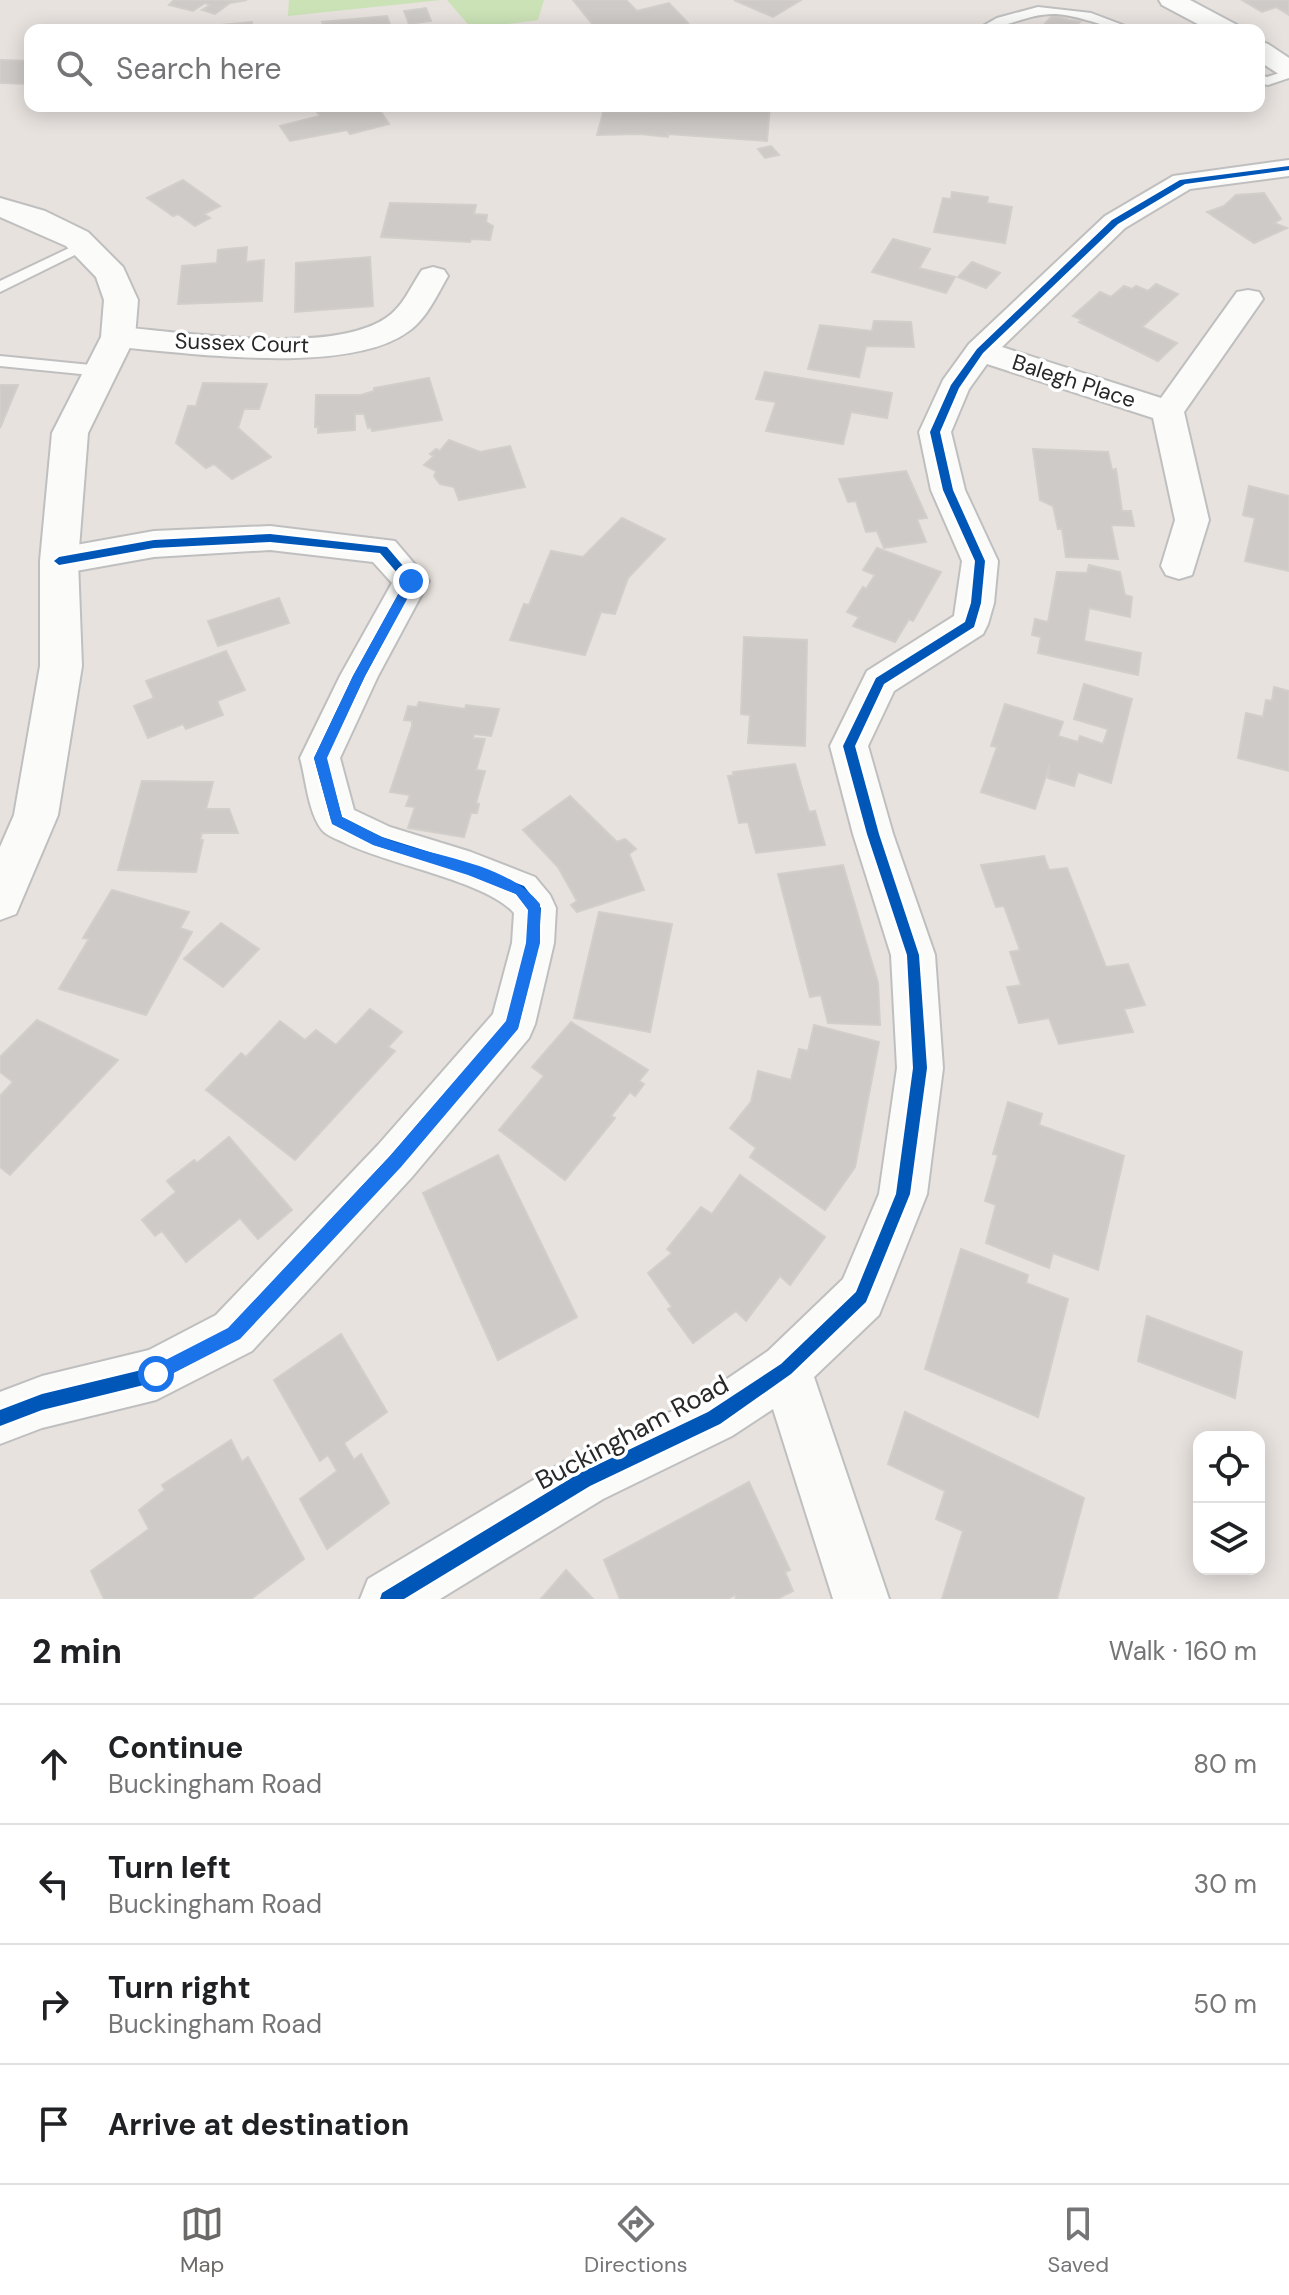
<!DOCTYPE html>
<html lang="en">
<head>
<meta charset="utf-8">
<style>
	:root { --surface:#fff; --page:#f2f2f2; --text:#202124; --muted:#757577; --line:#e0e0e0; --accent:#6b6968 }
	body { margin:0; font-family:"DM Sans",sans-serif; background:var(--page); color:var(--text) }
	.controls { position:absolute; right:24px; bottom:24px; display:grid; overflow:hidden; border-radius:16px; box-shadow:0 4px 20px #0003 }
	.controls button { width:72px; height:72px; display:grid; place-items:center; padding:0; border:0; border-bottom:2px solid var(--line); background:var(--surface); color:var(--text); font:40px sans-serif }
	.stop { position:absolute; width:24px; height:24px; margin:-18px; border:6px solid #1a73e8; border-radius:50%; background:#fff }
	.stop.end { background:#1a73e8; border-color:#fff; box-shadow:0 2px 8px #0008 }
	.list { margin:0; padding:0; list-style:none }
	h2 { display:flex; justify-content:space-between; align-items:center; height:104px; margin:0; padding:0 32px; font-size:34px }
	h2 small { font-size:26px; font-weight:400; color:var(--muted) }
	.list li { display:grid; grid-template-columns:52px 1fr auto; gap:24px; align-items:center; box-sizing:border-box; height:120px; padding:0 32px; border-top:2px solid var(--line) }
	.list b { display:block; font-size:30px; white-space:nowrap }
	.list p { margin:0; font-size:26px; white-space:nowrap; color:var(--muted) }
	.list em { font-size:26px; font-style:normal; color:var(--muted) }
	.icon { flex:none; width:44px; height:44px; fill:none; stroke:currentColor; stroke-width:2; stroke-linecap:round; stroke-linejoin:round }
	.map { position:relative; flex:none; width:1289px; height:1599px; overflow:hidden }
	.search { position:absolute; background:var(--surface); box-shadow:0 4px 20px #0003; left:24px; right:24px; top:24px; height:88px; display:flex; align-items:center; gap:20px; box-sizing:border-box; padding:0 28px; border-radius:16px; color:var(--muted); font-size:30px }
	.sheet { height:584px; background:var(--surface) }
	nav { display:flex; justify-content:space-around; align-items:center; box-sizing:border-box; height:112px; border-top:2px solid var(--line); background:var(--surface); font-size:22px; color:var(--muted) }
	nav a { display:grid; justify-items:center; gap:4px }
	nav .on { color:var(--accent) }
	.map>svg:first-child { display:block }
	.green { fill:#cbe2b6 }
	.building { fill:#cdcac7; stroke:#d2ceca; stroke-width:2 }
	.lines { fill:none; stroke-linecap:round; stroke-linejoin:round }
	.lane-casing { stroke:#c0bfc0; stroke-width:4 }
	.street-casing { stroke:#c0bfc0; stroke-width:4 }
	.secondary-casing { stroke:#c0bfc0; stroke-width:4 }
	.lane { fill:#fbfbfa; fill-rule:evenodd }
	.street { fill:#fbfbfa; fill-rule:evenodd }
	.secondary { fill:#fbfbfa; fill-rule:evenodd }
	.cycleway-casing { stroke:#fff; stroke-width:5 }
	.cycleway { fill:#0057b8; fill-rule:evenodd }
	.route { fill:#1a73e8 }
	.labels { text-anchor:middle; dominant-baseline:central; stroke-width:7; stroke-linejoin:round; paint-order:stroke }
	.far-street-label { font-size:22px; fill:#282828; stroke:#fff }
	.street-label { font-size:26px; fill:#282828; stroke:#fff }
</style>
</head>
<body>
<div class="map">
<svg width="1289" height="1599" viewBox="0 0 1289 1599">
	<rect width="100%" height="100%" fill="#e7e2de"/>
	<g class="green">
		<path d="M289,0H441L288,16Z"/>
		<path d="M447,0H544L538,20L472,29Z"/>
	</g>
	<g class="building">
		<path d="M174,0H247L230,3L215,14L202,10L210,5L205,3L193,11L169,5Z"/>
		<path d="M573,0H626L637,11L669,3L688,23L661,30H597Z"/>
		<path d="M734,0H801L773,17Z"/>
		<path d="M1242,0H1289V15L1276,7L1262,12Z"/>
		<path d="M426,8L431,21L409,24L404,11Z"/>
		<path d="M1053,15L1069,20L1080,22L1072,30L1042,27Z"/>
		<path d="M387,16L392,30H325L322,22Z"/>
		<path d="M252,22V30H221V25Z"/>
		<path d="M0,60L30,61V84L0,83Z"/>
		<path d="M344,106H377L389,124L350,134L347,130L290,141L280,126L320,116L317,112Z"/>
		<path d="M770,106L767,141L668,134V137L640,134L597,135L603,113L669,112L704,106Z"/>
		<path d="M771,146L779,155L765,158L758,149Z"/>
		<path d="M183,180L220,206L204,214L210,218L195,226L178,214L173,216L147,198Z"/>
		<path d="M952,192L988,197L987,203L1012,207L1005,243L934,232L943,198L951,199Z"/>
		<path d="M1264,193L1281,219L1274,223L1287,228L1254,243L1207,212L1224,206L1236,195Z"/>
		<path d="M390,203L476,205L474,214L487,215L486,222L493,226L490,240L471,239L470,242L381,237Z"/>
		<path d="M893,239L930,249L919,268L955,277L946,293L872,272Z"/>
		<path d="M247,247L246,262L264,260L262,301L178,304L182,266L217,263L218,250Z"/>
		<path d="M370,257L373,306L295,312L296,263Z"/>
		<path d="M972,262L1000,273L986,288L958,277Z"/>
		<path d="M1156,284L1178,294L1142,327L1177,343L1158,361L1079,322L1082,320L1073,316L1100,292L1111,297L1124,286L1132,289L1136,286L1148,291Z"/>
		<path d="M874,321L911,322L914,347L866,346L859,377L808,369L820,325L872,331Z"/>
		<path d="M765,372L892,393L887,418L851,412L843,444L766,431L776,402L756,399Z"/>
		<path d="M429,378L442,420L372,431L371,427L368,428L364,414H355V430L318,433V427H315L316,395H361L374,391V388Z"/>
		<path d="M203,383L267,384L259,409H244L238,428L271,457L232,479L214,464L206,468L176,443L188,406H196Z"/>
		<path d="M0,385H18L0,428Z"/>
		<path d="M449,440L480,452L510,446L525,487L459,500L454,487L440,484L434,476L436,471L424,465L434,456L430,454L436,449L440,451Z"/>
		<path d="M1033,449L1108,452L1112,470L1116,469L1122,511H1131L1134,526L1111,525L1118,559L1066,557L1062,529H1058L1053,506L1040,500Z"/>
		<path d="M906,471L927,518L917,519L926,542L884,548L877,531L866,532L856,501L848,502L839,479Z"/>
		<path d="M1249,486L1289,496V571L1245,561L1255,518L1243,515Z"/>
		<path d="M622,518L665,539L628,578L615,614L601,612L585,655L510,640L524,604L529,605L551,551L583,557Z"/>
		<path d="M877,548L941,572L913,621L909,619L895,642L853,626L859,617L847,612L863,587L866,589L875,575L863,570Z"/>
		<path d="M1089,565L1120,572L1125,595L1132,597L1130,617L1089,608L1084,641L1141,653L1138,675L1038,653L1041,637L1032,635L1035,619L1048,622L1057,572L1087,573Z"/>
		<path d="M279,598L289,623L218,646L208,621Z"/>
		<path d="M744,637L807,640L805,746L748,743L750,715L741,714Z"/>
		<path d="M226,651L245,690L217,701L223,715L186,729L183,724L148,738L134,706L154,698L146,681Z"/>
		<path d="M1084,684L1132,699L1111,783L1078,772L1074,786L1048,778L1050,764L1035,809L981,792L997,747L991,746L1005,704L1063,722L1058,736L1078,742L1080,736L1103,744L1108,729L1074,719Z"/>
		<path d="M1274,687L1289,691V771L1238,758L1246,713L1263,717L1266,700L1272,701Z"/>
		<path d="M419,702L465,709L466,705L499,709L491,736L474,734L473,738L485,739L476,770L485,771L476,803L479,804L477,813H471L464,837L408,828L415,807L406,806L410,795L390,792L412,726V721L404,720L408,706L417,707Z"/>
		<path d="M795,764L809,812L815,811L825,845L756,853L748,822L739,823L728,776L734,775L733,772Z"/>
		<path d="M142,781L213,782L206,809H229L238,833H202L200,840H203L196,872L118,870Z"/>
		<path d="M570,796L617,842L625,839L636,849L629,854L644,890L577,912L571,905L577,901L558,867L523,830Z"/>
		<path d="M1044,856L1049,870L1067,868L1106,967L1128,964L1145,1005L1124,1009L1133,1032L1059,1044L1049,1018L1019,1023L1007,987L1021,985L1010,952L1020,950L1004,906L996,907L981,865Z"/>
		<path d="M843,865L878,983L880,1025L828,1023L821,995L810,997L778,874Z"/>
		<path d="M112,890L189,912L180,928L192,932L146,1015L59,989L89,939L83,938Z"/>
		<path d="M599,912L672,924L650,1032L574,1018Z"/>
		<path d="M221,923L259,949L223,987L184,959Z"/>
		<path d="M370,1009L402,1032L388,1047L395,1051L295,1160L206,1090L241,1053L246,1057L280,1021L305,1040L316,1030L336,1045Z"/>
		<path d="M37,1020L118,1060L10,1175L0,1167V1096L13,1082L0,1072V1057Z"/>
		<path d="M571,1022L648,1070L639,1081L644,1084L635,1096L630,1092L611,1116L615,1118L565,1180L499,1130L544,1076L532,1067Z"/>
		<path d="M814,1025L879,1042L855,1167L825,1210L750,1157L756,1148L730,1128L751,1102L758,1071L791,1080L799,1049L808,1051Z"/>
		<path d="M1008,1102L1042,1114L1039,1125L1124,1156L1098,1270L1053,1253L1049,1268L986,1243L996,1205L985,1201L998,1155L993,1154Z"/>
		<path d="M229,1137L292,1210L258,1239L240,1218L186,1262L162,1231L155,1236L142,1220L176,1192L167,1181L194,1160L197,1163Z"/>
		<path d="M498,1155L577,1317L498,1360L423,1193Z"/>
		<path d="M740,1175L825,1237L790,1285L780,1276L746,1321L736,1311L693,1343L668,1309L672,1307L648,1273L672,1253L667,1249L701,1207L712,1214Z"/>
		<path d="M961,1249L1028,1275L1026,1283L1068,1299L1038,1417L925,1369Z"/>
		<path d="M1147,1316L1242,1352L1235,1398L1138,1361Z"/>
		<path d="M341,1334L387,1412L344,1443L354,1460L361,1454L389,1503L327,1549L300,1499L337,1471L328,1455L320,1461L274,1380Z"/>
		<path d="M905,1412L1084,1498L1057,1599H942L963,1531L936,1519L945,1491L888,1464Z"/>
		<path d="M231,1440L242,1462L248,1457L304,1559L251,1599H104L91,1571L149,1529L139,1510L165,1490L162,1485Z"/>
		<path d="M749,1482L790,1570L785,1572L793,1591L777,1599H736L735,1595L728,1599H620L604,1560Z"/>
		<path d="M566,1570L593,1599H541Z"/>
	</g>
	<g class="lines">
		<defs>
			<g id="lane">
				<path d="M1038,7L1091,13L1136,30C1108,30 1084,16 1056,14C1027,13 1003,30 976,30L997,18Z"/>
				<path d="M1289,70V78L1268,85L1259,83V75L1267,77Z"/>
				<path d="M84,241L91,245L89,248L0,292V281Z"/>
				<path d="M0,356L101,366L109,371L101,376L0,366Z"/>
			</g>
			<g id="street">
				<path d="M1159,0H1190L1237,25L1240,30H1209L1162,5Z"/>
				<path d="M1259,41L1268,44L1289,58V78L1280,75L1259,61Z"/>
				<path d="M1289,160V176L1190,189L1125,228L1002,347L1161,398L1237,292L1248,290L1259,292L1263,299L1184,412L1209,520L1192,575L1179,579L1166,575L1161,566L1175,520L1153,418L987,364L969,389L951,432L965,490L998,561L994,603L988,624L983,634L894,691L868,746L893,834L935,955L943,1068L927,1194L879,1315L814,1377L889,1599H833L773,1409L732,1436L603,1499L440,1599H360L368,1579L565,1461L696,1400L768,1351L843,1279L879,1194L897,1068L891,955L853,834L830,746L867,671L954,616L962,561L931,490L919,432L943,380L969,344L1105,216L1173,176Z"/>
				<path d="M433,267L444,270L448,276C437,295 427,318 409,331C349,376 190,353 118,347L107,344L103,337L107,330L118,327C184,332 330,356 386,318C403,307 411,286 422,270Z"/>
				<path d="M270,526L395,541L429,581L378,676L340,758L354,810L390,827L471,852L535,877L550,895L556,908L554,943L535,1024L529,1038L412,1177L252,1351L156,1400L42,1428L0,1444V1392L42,1376L149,1350L216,1315L378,1145L493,1014L512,943L514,913C487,881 385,864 343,842C336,839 326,835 322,830C308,812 306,779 300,758L340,676L392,583L373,562L270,550L154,557L59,574L47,570L41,561L47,552L59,548L154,531Z"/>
			</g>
			<path id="secondary" d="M0,198L45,211L88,232L123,267L138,300L135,337L88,433L78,561L82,666L58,815L16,914L0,920V847L14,815L40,666V561L52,433L101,337L104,300L96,277L66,246L0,217Z"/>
		</defs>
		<use href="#lane" class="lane-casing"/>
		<use href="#street" class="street-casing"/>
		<use href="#secondary" class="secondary-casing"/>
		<use href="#lane" class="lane"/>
		<use href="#street" class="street"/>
		<use href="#secondary" class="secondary"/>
		<defs>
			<g id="cycleway">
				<path d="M1289,166V170L1185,184L1118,224L983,353L959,388L940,432L953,490L985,561L981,603L974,627L884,684L855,746L879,834L919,955L927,1068L910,1194L866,1302L791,1374L720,1424L590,1486L404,1599H380L382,1593L578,1474L708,1412L781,1364L856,1292L896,1194L913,1068L907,955L867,834L843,746L876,678L965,622L971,603L975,561L943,490L930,432L951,385L977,349L1112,220L1180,180Z"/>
				<path d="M270,534L387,547L416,581L365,676L326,758L342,817L382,837L471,865L524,886L541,908L539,943L518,1028L400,1166L239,1338L156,1382L42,1410L0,1426V1410L42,1394L154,1367L229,1328L390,1156L507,1021L527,943L529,910L516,894L468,874L374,845L333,824L331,820L314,758L353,676L405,582L380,553L270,542L154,548L59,565L54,561L59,557L154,540Z"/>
			</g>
		</defs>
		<use href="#cycleway" class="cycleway-casing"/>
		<use href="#cycleway" class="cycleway"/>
	</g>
	<path class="route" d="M411,576L417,581L365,676L327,758L342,817C355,823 368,831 382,837C432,858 504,860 540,904V943L518,1029L401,1167L240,1339L156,1382L150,1379L148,1374L150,1368L228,1328L390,1156L506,1021L526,943L528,910L516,894L468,875L373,845L332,824L314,758L353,676L407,578Z"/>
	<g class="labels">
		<g class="far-street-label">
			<text transform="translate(242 343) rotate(2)">Sussex Court</text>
			<text transform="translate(1074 381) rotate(18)">Balegh Place</text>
		</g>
		<g class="street-label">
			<text transform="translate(632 1432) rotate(-28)">Buckingham Road</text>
		</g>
	</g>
</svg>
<div class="controls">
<button><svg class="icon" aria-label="locate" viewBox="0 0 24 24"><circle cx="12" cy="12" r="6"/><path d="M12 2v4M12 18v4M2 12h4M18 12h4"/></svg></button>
<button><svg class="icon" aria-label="layers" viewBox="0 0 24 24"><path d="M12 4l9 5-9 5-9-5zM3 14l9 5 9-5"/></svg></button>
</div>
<div class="stop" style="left:156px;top:1374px"></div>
<div class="stop end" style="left:411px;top:581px"></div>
<div class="search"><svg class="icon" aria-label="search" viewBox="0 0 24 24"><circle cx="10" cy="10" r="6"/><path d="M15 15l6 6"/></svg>Search here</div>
</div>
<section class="sheet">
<h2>2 min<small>Walk · 160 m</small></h2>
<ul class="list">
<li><svg class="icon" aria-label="ahead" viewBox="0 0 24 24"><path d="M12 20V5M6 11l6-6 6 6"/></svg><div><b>Continue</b><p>Buckingham Road</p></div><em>80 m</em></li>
<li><svg class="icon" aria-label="left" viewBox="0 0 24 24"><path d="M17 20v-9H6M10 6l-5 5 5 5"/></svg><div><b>Turn left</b><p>Buckingham Road</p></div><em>30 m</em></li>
<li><svg class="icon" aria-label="right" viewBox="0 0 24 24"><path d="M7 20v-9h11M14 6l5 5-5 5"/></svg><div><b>Turn right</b><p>Buckingham Road</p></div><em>50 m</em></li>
<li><svg class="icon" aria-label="arrive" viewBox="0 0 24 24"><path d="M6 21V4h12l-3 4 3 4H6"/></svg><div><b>Arrive at destination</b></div></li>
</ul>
</section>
<nav>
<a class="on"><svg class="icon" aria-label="map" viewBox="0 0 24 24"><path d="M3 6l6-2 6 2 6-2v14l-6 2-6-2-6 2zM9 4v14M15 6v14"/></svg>Map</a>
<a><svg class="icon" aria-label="directions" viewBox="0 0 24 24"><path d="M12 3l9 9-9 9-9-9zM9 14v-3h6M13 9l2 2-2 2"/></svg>Directions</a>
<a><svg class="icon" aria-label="saved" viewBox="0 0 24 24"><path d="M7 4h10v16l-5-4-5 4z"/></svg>Saved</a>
</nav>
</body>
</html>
